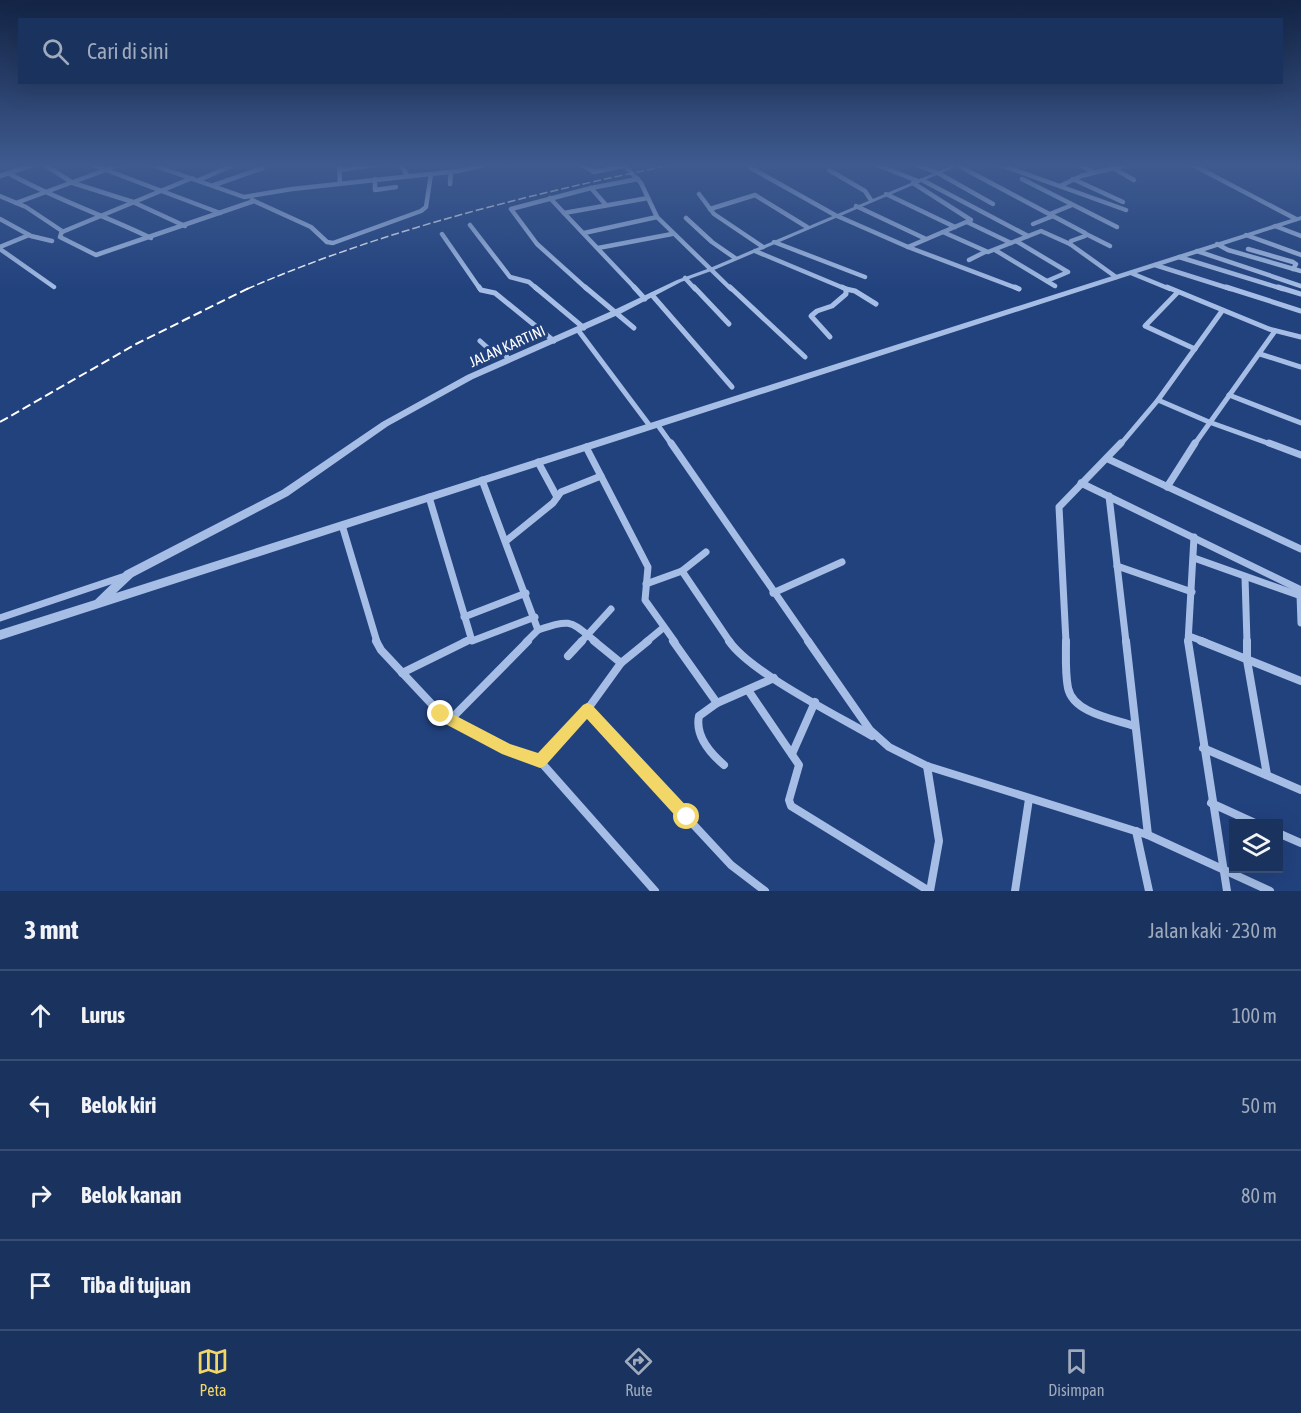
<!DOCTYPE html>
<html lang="id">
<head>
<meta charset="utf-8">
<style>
	:root { --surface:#1a325e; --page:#273e67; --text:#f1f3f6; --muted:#9faabc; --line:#384d73; --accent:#f2d668 }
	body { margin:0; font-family:"Asap Condensed",sans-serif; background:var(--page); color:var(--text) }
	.controls { position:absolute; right:18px; bottom:18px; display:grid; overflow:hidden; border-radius:0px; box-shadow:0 6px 24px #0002 }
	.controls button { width:54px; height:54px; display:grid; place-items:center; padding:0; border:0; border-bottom:2px solid var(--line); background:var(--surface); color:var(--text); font:30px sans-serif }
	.stop { position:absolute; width:18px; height:18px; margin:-14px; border:4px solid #f2d668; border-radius:50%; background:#fff }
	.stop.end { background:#f2d668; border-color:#fff; box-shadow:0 2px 6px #0008 }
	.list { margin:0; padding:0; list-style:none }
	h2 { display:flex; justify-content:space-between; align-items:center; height:78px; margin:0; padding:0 24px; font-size:26px }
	h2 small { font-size:20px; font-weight:400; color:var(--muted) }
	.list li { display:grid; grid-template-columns:39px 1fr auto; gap:18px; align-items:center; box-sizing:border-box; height:90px; padding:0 24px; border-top:2px solid var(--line) }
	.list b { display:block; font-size:22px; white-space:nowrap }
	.list em { font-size:20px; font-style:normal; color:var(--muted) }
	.icon { flex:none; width:33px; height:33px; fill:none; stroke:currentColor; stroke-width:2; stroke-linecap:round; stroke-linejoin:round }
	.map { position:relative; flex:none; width:1301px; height:891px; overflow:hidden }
	.search { position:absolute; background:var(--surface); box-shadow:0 6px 24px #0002; left:18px; right:18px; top:18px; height:66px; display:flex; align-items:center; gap:15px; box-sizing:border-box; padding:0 21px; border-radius:0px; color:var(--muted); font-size:22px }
	.sheet { height:438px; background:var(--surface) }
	nav { display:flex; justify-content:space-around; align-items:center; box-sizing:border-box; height:84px; border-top:2px solid var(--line); background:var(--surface); font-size:16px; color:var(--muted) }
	nav a { display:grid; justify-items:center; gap:3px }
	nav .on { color:var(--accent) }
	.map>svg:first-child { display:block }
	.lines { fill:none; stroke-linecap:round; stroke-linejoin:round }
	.minor-far3 { stroke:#a6bee6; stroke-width:4.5 }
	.minor-far2 { stroke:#a6bee6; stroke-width:5 }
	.minor-far1 { stroke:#a6bee6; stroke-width:7 }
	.minor { stroke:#a6bee6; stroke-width:8 }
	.tertiary { fill:#a6bee6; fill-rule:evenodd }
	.rail-far1 { stroke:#fff; stroke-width:1.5; stroke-dasharray:8 3; stroke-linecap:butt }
	.rail { stroke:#fff; stroke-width:2; stroke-dasharray:9 4; stroke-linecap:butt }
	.route { fill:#f2d668 }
	.labels { text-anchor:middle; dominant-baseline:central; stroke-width:6; stroke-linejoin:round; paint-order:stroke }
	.street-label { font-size:15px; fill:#fff; stroke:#22427e }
</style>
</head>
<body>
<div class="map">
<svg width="1301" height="891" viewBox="0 0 1301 891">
	<rect width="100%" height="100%" fill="#22427e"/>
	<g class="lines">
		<g class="minor-far3">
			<path d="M45,165L73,183L133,202L185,226"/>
			<path d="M93,165L220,213"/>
			<path d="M153,165L244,197L292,189L458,171L485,165"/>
			<path d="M339,165L340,183"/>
			<path d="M401,165L407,175"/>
			<path d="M582,165L594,172L628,165"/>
			<path d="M624,165L641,183L657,217L731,289"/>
			<path d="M877,165L918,181"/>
			<path d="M917,165L938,173L993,204"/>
			<path d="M957,165L1085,233V236L1071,241L1070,244L1116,277"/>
			<path d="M1001,165L1126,210"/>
			<path d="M1080,165L1093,172"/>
			<path d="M1193,165L1296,219"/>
			<path d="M751,168L835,215L908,247L1019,289"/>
			<path d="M1113,168L1134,180"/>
			<path d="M339,170L375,165"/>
			<path d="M829,170L865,191L871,200"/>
			<path d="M8,173C54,199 104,215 151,238"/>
			<path d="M0,176L32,165"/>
			<path d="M375,179V190L396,187"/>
			<path d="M1022,179L1117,227"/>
			<path d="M1073,179L1123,202"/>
			<path d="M199,180L233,165"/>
			<path d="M922,180L1028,236"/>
			<path d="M450,184L451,172"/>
			<path d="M214,185L263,168V165"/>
			<path d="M1060,186L1081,176L1126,165"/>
			<path d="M591,188L606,205"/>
			<path d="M699,194L714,214L763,247"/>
			<path d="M886,194L955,227"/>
			<path d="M0,196L26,207L62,231L60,237L96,255L254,201"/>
			<path d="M550,198L564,213"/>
			<path d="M252,200L311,227L327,242L333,243L421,211L426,207L431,174"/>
			<path d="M16,203L119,165"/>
			<path d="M856,206L926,239"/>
			<path d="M710,209L755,195L807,227"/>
			<path d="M1050,214L1072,205"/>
			<path d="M686,218L712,242L735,258"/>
			<path d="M0,219L31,236L52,241"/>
			<path d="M967,222L1011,243"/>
			<path d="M1033,224L1053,216"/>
			<path d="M470,225L510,277L529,282L537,289"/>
			<path d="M1275,226L1301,236"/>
			<path d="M62,232L192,178"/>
			<path d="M943,232L988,252L1041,231L1070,244"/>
			<path d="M584,233L657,217"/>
			<path d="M442,234L480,289"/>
			<path d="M1086,234L1110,246"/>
			<path d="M1246,235L1301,255"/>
			<path d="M1016,241L1068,272L1047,281"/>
			<path d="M774,242L865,277"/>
			<path d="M1217,244L1228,250L1301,271"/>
			<path d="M0,247L29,235"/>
			<path d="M908,247L971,220L913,183"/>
			<path d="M598,248L672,234"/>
			<path d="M0,249L54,287"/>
			<path d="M1248,249L1293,262L1296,264L1293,269"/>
			<path d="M995,250L1055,286"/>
			<path d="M755,251L846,289"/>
			<path d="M1197,251L1301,286"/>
			<path d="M1179,257L1283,289"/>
			<path d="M969,260L985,252"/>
			<path d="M1155,265L1231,289"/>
			<path d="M1131,273L1170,289"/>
			<path d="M685,278L695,289"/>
			<path d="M587,289L537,244L511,209L591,188L638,179"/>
			<path d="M636,289L564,213L648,198"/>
		</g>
		<g class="minor-far2">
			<path d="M479,287L481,290L495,293L554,341"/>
			<path d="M535,287L584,328"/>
			<path d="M585,287L634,328"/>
			<path d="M634,287L645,299"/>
			<path d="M694,287L729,324"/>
			<path d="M730,287L805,357"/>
			<path d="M1015,287L1019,289"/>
			<path d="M1167,287L1269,329L1301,337"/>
			<path d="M1226,287L1301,311"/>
			<path d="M1278,287L1301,294"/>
			<path d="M846,289L855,291L876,304"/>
			<path d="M1177,293L1145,326L1195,349"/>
			<path d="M652,295L732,387"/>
			<path d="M578,330L650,426"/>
			<path d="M830,337L811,316L817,311L832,306L846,294V289L842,287"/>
			<path d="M480,341L490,350H502L509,360"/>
			<path d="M1260,354L1301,367"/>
			<path d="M1229,395L1301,423"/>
			<path d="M1158,400L1209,422L1273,445"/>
			<path d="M657,424L672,445"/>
			<path d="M1120,445L1158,400L1222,311"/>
			<path d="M1194,445L1275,331"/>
		</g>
		<g class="minor-far1">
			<path d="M671,443L809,642"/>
			<path d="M1269,443L1301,455"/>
			<path d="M586,447L648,567L645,600L675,642"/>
			<path d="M1108,459L1301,549"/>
			<path d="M538,462L557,497"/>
			<path d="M482,480L538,630L526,642"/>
			<path d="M1081,483L1301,590"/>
			<path d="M1167,487L1195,443"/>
			<path d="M1109,496L1126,642"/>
			<path d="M429,497L472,641L535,617"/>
			<path d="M342,525L377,642"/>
			<path d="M506,541L553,503L561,492L601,476"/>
			<path d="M1194,558L1301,596"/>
			<path d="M1117,566L1192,592"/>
			<path d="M682,571L730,642"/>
			<path d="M1245,577L1247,642"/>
			<path d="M646,584L682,571L706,552"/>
			<path d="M773,593L842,562"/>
			<path d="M1300,595L1301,623"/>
			<path d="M464,617L526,593"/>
			<path d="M0,618L122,577"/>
			<path d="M538,630C572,619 569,620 596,642"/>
			<path d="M1189,636L1205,642"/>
			<path d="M464,642L471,639"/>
			<path d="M581,642L611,609"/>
			<path d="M646,642L663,628"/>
			<path d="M1066,642L1059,507L1121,443"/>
			<path d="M1188,642L1194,537"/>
		</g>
		<g class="minor">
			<path d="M376,641L381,650L441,714L507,749L540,761L655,891"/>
			<path d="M594,641L621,663"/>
			<path d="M673,641L717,703"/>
			<path d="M729,641C750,672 836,715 872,736"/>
			<path d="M808,641L870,730L889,747L927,766L1148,835L1270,891"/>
			<path d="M1066,641C1066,656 1065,673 1068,688C1073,713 1114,719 1134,726"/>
			<path d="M1126,641L1148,835"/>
			<path d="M1188,641L1227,891"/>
			<path d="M1201,641L1301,681"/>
			<path d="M1247,641V660L1267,775"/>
			<path d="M568,656L582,641"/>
			<path d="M402,673L467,641"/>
			<path d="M748,690L799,765L789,800L791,806L929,891"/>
			<path d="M587,710L731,865L765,891"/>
			<path d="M450,720L528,641"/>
			<path d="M1203,748L1301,790"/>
			<path d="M792,754L815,702"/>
			<path d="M540,761L587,710L621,663L648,641"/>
			<path d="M724,765C710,753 695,735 699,716L717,703L774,678"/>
			<path d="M927,766L939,841L930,891"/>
			<path d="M1211,803L1257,824"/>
			<path d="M1136,831L1149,891"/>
			<path d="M1278,833L1301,843"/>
			<path d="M1015,891L1029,799"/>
		</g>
		<path class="tertiary" d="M953,165H960L714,270L681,282L620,314L473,379L388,426L288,496L133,577L116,593L1301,216V220L0,640V630L95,600L125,571L282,490L382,422L467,375L614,310L677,280L710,268Z"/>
		<path class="rail-far1" d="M247,289C383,230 526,195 671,165"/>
		<path class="rail" d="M0,422L136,344L251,287"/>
	</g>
	<linearGradient id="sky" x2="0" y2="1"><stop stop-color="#132445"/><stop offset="0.57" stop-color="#3e5a8f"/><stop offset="1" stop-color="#3e5a8f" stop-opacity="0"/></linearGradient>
	<rect width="1301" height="290" fill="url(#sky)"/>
	<path class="route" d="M587,703L592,705L692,812L694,817L692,822L687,825L681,822L587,719L545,766L540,768L502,754L436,719L434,714L436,709L441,708L510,744L538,753L583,705Z"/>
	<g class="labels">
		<g class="street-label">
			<text transform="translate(507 346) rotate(-24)">JALAN KARTINI</text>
		</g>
	</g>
</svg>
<div class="controls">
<button><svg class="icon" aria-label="layers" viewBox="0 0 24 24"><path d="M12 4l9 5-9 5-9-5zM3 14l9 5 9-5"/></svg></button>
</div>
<div class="stop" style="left:687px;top:817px"></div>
<div class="stop end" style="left:441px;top:714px"></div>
<div class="search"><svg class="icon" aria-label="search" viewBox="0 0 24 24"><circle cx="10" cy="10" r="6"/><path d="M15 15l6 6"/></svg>Cari di sini</div>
</div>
<section class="sheet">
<h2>3 mnt<small>Jalan kaki · 230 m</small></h2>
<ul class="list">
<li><svg class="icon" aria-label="ahead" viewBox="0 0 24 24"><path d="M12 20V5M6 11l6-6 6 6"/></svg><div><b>Lurus</b></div><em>100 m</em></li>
<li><svg class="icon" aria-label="left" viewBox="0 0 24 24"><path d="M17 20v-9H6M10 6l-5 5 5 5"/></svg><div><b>Belok kiri</b></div><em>50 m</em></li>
<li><svg class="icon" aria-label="right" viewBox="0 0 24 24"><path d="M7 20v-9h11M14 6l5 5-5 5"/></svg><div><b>Belok kanan</b></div><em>80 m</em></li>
<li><svg class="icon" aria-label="arrive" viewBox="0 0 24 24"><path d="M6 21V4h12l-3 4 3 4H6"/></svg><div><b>Tiba di tujuan</b></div></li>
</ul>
</section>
<nav>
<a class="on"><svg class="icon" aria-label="map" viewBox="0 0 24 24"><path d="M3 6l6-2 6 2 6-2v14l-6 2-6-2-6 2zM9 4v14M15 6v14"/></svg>Peta</a>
<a><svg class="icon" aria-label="directions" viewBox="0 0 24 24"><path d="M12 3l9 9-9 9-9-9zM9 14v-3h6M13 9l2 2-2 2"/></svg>Rute</a>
<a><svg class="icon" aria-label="saved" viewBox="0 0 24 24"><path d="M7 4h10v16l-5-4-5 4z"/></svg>Disimpan</a>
</nav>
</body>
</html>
